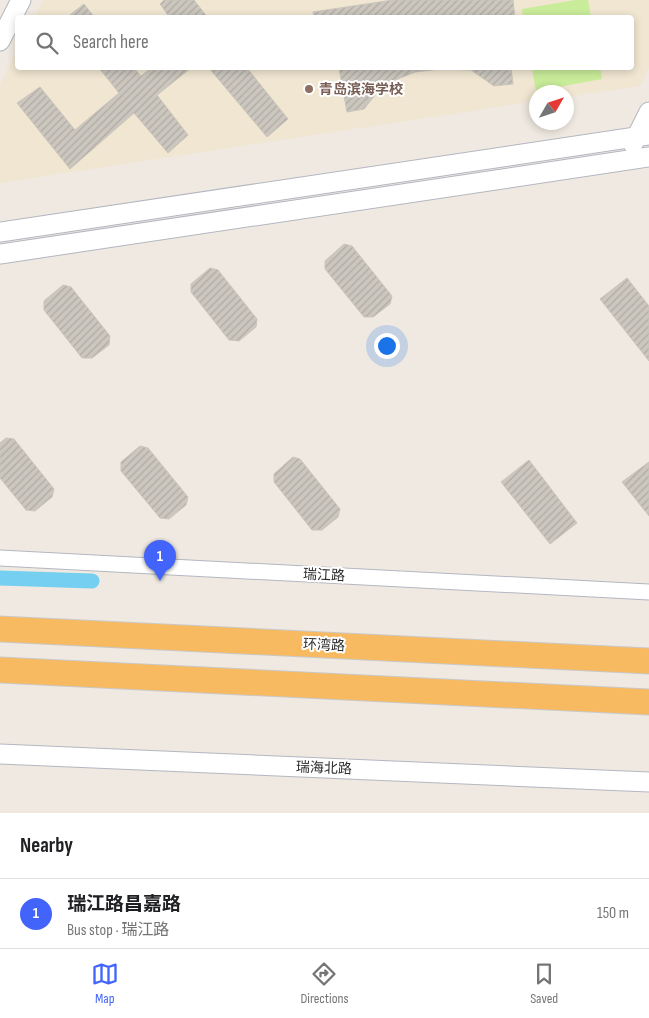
<!DOCTYPE html>
<html lang="en">
<head>
<meta charset="utf-8">
<style>
	:root { --surface:#fff; --page:#f6f6f6; --text:#202124; --muted:#757577; --line:#e0e0e0; --accent:#4264fb }
	body { margin:0; font-family:"Sofia Sans Condensed","Noto Sans SC",sans-serif; background:var(--page); color:var(--text) }
	.compass { position:absolute; left:529px; top:85px; width:45px; height:45px; border-radius:50%; background:var(--surface); box-shadow:0 2px 8px #0003; rotate:51deg }
	.you { position:absolute; left:386px; top:345px; width:18px; height:18px; margin:-12px; border:4px solid #fff; border-radius:50%; background:#1a73e8; box-shadow:0 0 0 8px #1a73e833 }
	.badge { display:grid; place-items:center; width:32px; height:32px; border-radius:50%; background:var(--accent); color:#fff; font-size:16px; font-weight:700 }
	.pin { position:absolute; translate:-50% -41px; filter:drop-shadow(0 1px 2px #0008) }
	.pin::after { content:''; position:absolute; top:26px; width:18px; height:15px; background:inherit; clip-path:polygon(0 0,100% 0,50% 100%) }
	.list { margin:0; padding:0; list-style:none }
	h2 { display:flex; justify-content:space-between; align-items:center; height:65px; margin:0; padding:0 20px; font-size:21px }
	h2 small { font-size:16px; font-weight:400; color:var(--muted) }
	.list li { display:grid; grid-template-columns:32px 1fr auto; gap:15px; align-items:center; box-sizing:border-box; height:70px; padding:0 20px; border-top:1px solid var(--line) }
	.list b { display:block; font-size:19px; white-space:nowrap }
	.list p { margin:0; font-size:16px; white-space:nowrap; color:var(--muted) }
	.list em { font-size:16px; font-style:normal; color:var(--muted) }
	.icon { flex:none; width:28px; height:28px; fill:none; stroke:currentColor; stroke-width:2; stroke-linecap:round; stroke-linejoin:round }
	.map { position:relative; flex:none; width:649px; height:813px; overflow:hidden }
	.search { position:absolute; background:var(--surface); box-shadow:0 2px 8px #0003; left:15px; right:15px; top:15px; height:55px; display:flex; align-items:center; gap:12px; box-sizing:border-box; padding:0 18px; border-radius:5px; color:var(--muted); font-size:19px }
	.sheet { height:135px; background:var(--surface) }
	nav { display:flex; justify-content:space-around; align-items:center; box-sizing:border-box; height:70px; border-top:1px solid var(--line); background:var(--surface); font-size:14px; color:var(--muted) }
	nav a { display:grid; justify-items:center; gap:2px }
	nav .on { color:var(--accent) }
	.map>svg:first-child { display:block }
	.education { fill:#f0e6d1 }
	.pitch { fill:#c9ec9a }
	.lines { fill:none; stroke-linecap:round; stroke-linejoin:round }
	.canal { stroke:#75cff0; stroke-width:15 }
	.building { fill:url(#building-hatch); stroke:#cbc5ba }
	.minor-casing { stroke:#b4b7c1; stroke-width:17 }
	.tertiary-casing { stroke:#b4b7c1; stroke-width:21 }
	.trunk-casing { stroke:#c9c9c9; stroke-width:27 }
	.minor { stroke:#fff; stroke-width:15 }
	.tertiary { stroke:#fff; stroke-width:19 }
	.trunk { stroke:#f8ba60; stroke-width:25 }
	.education-dot { fill:#8d6e63; stroke:#fff; stroke-width:2 }
	.labels { text-anchor:middle; dominant-baseline:central; stroke-width:4; stroke-linejoin:round; paint-order:stroke }
	.education-label { font-size:14px; font-weight:bold; fill:#785e54; stroke:#fff; text-anchor:start }
	.street-label { font-size:14px; fill:#2e2e2e; stroke:#fff }
</style>
</head>
<body>
<div class="map">
<svg width="649" height="813" viewBox="0 0 649 813">
	<defs>
		<pattern id="building-hatch" width="6" height="6" patternUnits="userSpaceOnUse" patternTransform="scale(1.25)"><rect width="6" height="6" fill="#cbc7bf"/><path d="M-1 1l2-2M0 6l6-6M5 7l2-2" fill="none" stroke="#afaba4"/></pattern>
	</defs>
	<rect width="100%" height="100%" fill="#efe9e1"/>
	<path class="education" d="M43,0H649V68L640,86L567,97L566,92H536V101L0,183V85L17,50L18,68H632V18L34,17Z"/>
	<g class="pitch">
		<path d="M575,0H588L591,17H523L522,9Z"/>
		<path d="M532,68H600L602,79L536,91Z"/>
	</g>
	<g class="lines">
		<path class="canal" d="M0,578L92,581"/>
	</g>
	<g class="building">
		<path d="M164,0H194L208,18H170L160,4Z"/>
		<path d="M393,0H513L515,18H314L313,12Z"/>
		<path d="M84,4L95,18H66Z"/>
		<path d="M99,68H134L141,76L151,68H191L157,95L188,135L168,153L134,113L70,169L17,103L40,87L75,130L119,93Z"/>
		<path d="M209,68H247L288,119L267,137Z"/>
		<path d="M339,68H511L513,84L494,86L471,70L440,69L415,72L383,85L364,109L347,112Z"/>
		<path d="M344,244L352,246L392,296L390,304L373,317H364L325,269V261Z"/>
		<path d="M210,268L218,270L257,319L256,327L239,341L229,340L191,292V284Z"/>
		<path d="M627,278L649,306V361L600,299Z"/>
		<path d="M63,285L71,287L110,336L109,345L92,358H82L44,310V301Z"/>
		<path d="M6,438L14,439L54,489L52,497L35,511L26,510L0,478V443Z"/>
		<path d="M140,446L148,448L188,497L186,505L169,519L160,518L121,471V462Z"/>
		<path d="M293,457L300,459L340,509L338,517L322,530H312L274,482V474Z"/>
		<path d="M529,460L577,523L550,544L501,482Z"/>
		<path d="M649,462V516L622,482Z"/>
	</g>
	<g class="lines">
		<defs>
			<path id="minor" d="M0,558L649,592"/>
			<g id="tertiary">
				<path d="M0,41L21,0"/>
				<path d="M633,144L649,112"/>
				<path d="M0,232L649,135"/>
				<path d="M0,254L649,157"/>
				<path d="M0,754L649,782"/>
			</g>
			<g id="trunk">
				<path d="M0,629L649,661"/>
				<path d="M0,670L649,702"/>
			</g>
		</defs>
		<use href="#minor" class="minor-casing"/>
		<use href="#tertiary" class="tertiary-casing"/>
		<use href="#trunk" class="trunk-casing"/>
		<use href="#minor" class="minor"/>
		<use href="#tertiary" class="tertiary"/>
		<use href="#trunk" class="trunk"/>
	</g>
	<circle class="education-dot" cx="309" cy="89" r="5"/>
	<g class="labels">
		<g class="education-label">
			<text x="319" y="89">青岛滨海学校</text>
		</g>
		<g class="street-label">
			<text transform="translate(324 575) rotate(3)">瑞江路</text>
			<text transform="translate(324 645) rotate(3)">环湾路</text>
			<text transform="translate(324 768) rotate(2)">瑞海北路</text>
		</g>
	</g>
</svg>
<svg class="compass" viewBox="-18 -18 36 36"><path d="M0-13l5 13h-10z" fill="#e53935"/><path d="M0 13l5-13h-10z" fill="#757577"/></svg>
<div class="you"></div>
<div class="pin badge" style="left:160px;top:581px">1</div>
<div class="search"><svg class="icon" aria-label="search" viewBox="0 0 24 24"><circle cx="10" cy="10" r="6"/><path d="M15 15l6 6"/></svg>Search here</div>
</div>
<section class="sheet">
<h2>Nearby<small></small></h2>
<ul class="list">
<li><span class="badge">1</span><div><b>瑞江路昌嘉路</b><p>Bus stop · 瑞江路</p></div><em>150 m</em></li>
</ul>
</section>
<nav>
<a class="on"><svg class="icon" aria-label="map" viewBox="0 0 24 24"><path d="M3 6l6-2 6 2 6-2v14l-6 2-6-2-6 2zM9 4v14M15 6v14"/></svg>Map</a>
<a><svg class="icon" aria-label="directions" viewBox="0 0 24 24"><path d="M12 3l9 9-9 9-9-9zM9 14v-3h6M13 9l2 2-2 2"/></svg>Directions</a>
<a><svg class="icon" aria-label="saved" viewBox="0 0 24 24"><path d="M7 4h10v16l-5-4-5 4z"/></svg>Saved</a>
</nav>
</body>
</html>
